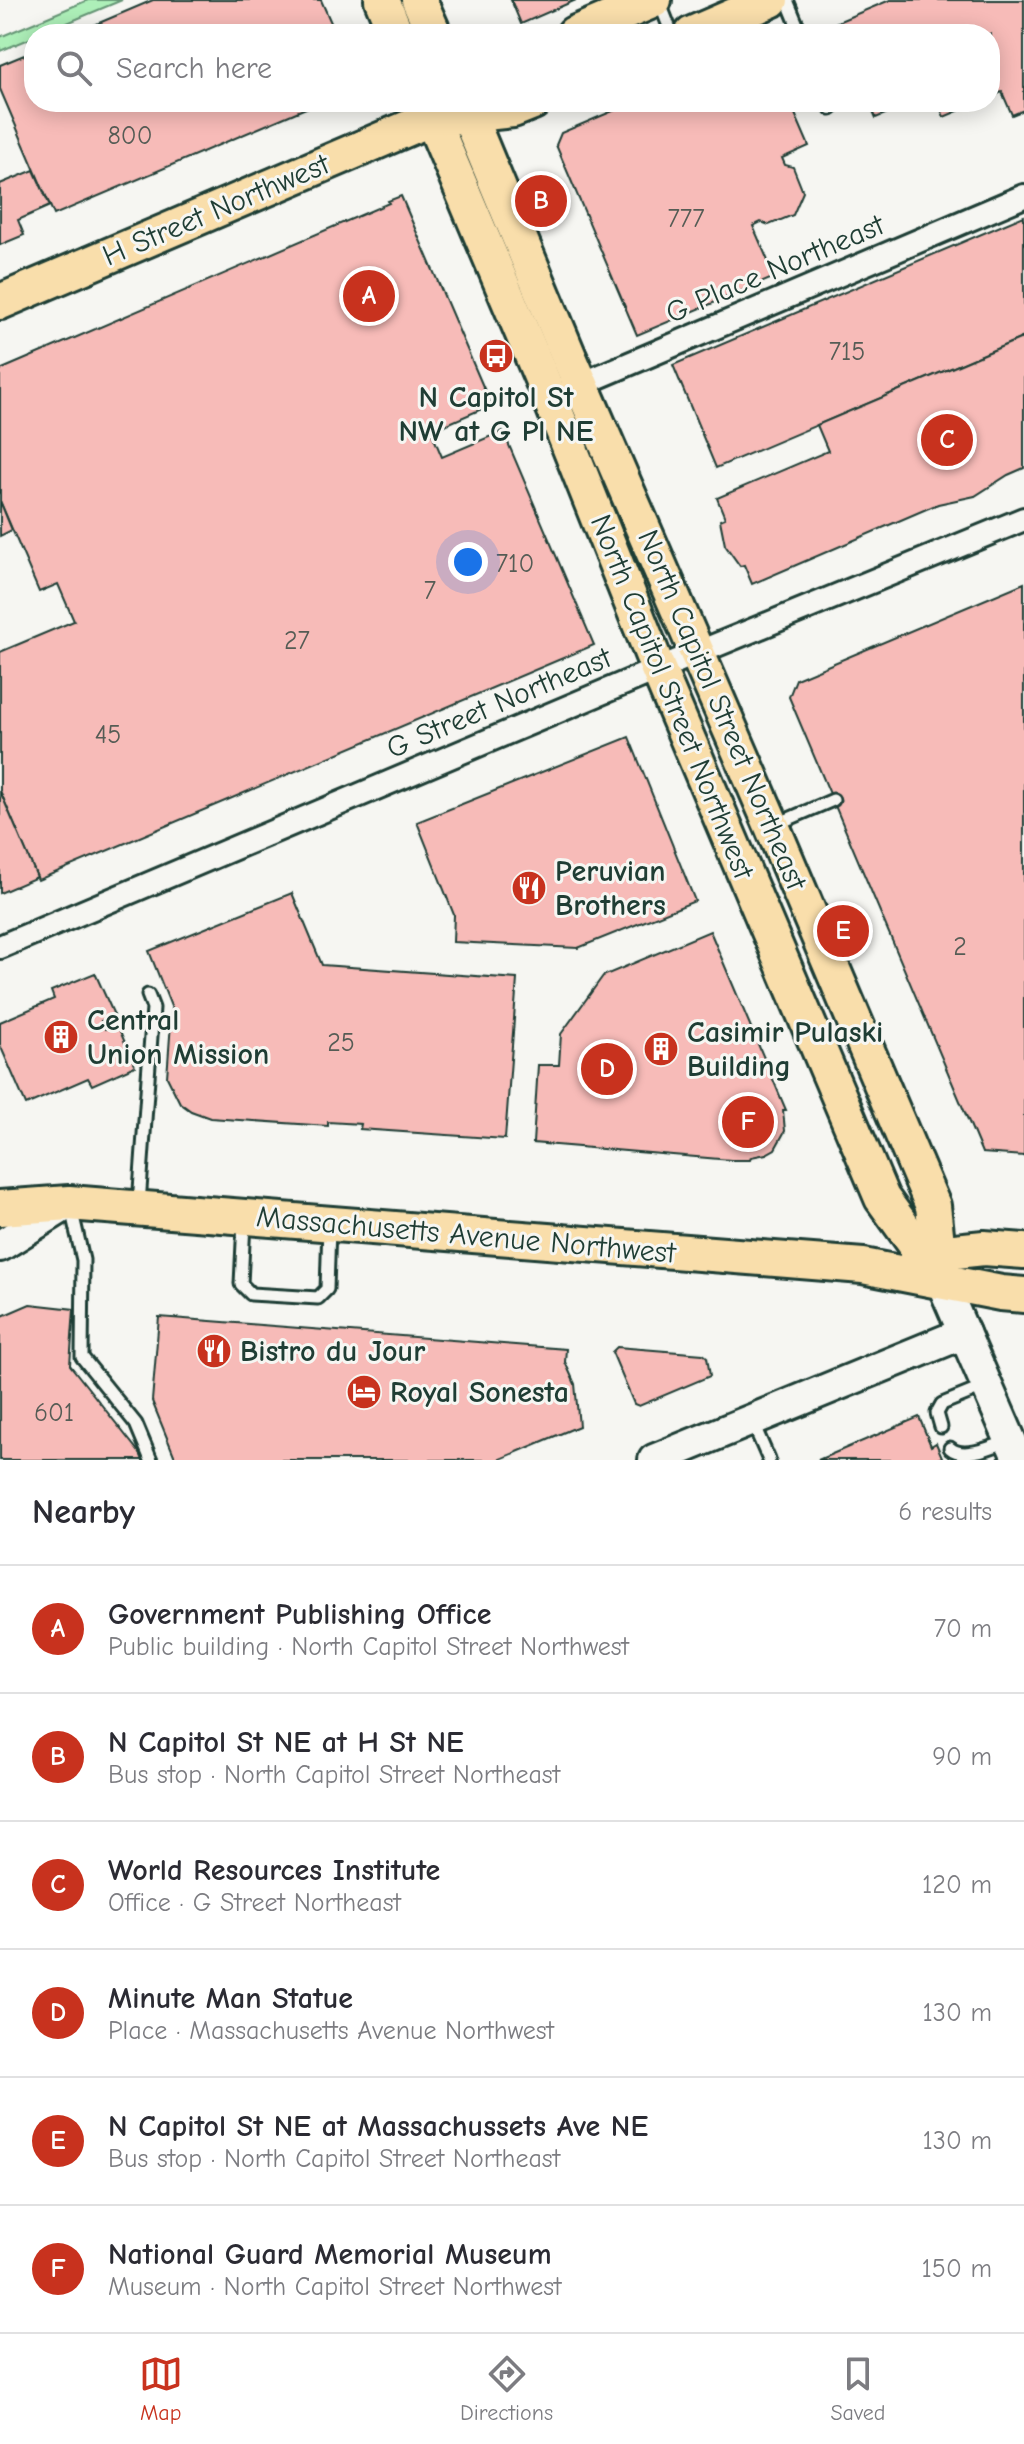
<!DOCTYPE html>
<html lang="en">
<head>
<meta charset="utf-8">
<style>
	:root { --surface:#fff; --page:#f2f2f3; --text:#2b2b33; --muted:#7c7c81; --line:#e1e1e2; --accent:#c8321e }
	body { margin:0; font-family:"Comic Neue",sans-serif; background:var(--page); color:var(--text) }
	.you { position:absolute; left:468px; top:562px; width:28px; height:28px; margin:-20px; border:6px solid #fff; border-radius:50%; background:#1a73e8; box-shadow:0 0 0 12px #1a73e833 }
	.badge { display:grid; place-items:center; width:52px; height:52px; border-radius:50%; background:var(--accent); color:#fff; font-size:26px; font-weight:700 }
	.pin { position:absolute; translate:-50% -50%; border:4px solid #fff; box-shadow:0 2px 8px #0006 }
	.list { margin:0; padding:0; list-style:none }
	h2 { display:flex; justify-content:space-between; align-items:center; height:104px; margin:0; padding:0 32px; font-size:34px }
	h2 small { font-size:26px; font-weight:400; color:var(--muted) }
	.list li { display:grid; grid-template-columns:52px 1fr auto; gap:24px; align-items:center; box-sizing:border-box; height:128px; padding:0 32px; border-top:2px solid var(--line) }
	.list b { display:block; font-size:30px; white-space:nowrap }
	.list p { margin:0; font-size:26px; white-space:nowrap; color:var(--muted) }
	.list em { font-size:26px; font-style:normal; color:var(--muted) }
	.icon { flex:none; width:44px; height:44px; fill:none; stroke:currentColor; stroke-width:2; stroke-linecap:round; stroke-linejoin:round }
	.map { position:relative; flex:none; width:1024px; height:1460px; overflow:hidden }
	.search { position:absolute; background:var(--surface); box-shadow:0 4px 20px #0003; left:24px; right:24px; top:24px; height:88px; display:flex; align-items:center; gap:20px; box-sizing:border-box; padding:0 28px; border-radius:32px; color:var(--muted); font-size:30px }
	.sheet { height:872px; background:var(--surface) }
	nav { display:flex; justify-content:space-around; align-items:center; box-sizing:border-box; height:112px; border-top:2px solid var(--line); background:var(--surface); font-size:22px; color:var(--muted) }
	nav a { display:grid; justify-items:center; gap:4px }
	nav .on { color:var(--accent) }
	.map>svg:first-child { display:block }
	.green { fill:#adefb8; stroke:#669676; stroke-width:2 }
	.building { fill:#f7bbb8; stroke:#1f3d34; stroke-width:2 }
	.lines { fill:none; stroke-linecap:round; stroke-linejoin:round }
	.lane-casing { stroke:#1f3d34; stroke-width:17 }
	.street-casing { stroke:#1f3d34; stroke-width:28 }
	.secondary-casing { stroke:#1f3d34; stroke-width:36 }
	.primary-casing { stroke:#1f3d34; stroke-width:40 }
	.lane { stroke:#f6f6f2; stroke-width:11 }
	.street { stroke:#f6f6f2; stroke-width:22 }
	.secondary { stroke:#f6f6f2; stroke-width:30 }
	.primary { stroke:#f9deab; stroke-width:34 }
	.labels { text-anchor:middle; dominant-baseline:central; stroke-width:6; stroke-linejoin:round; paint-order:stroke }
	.number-label { font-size:26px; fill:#555c55 }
	.street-label { font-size:30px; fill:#1f3d34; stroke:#f6f6f2 }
	.poi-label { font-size:30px; font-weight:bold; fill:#1f3d34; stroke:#f6f6f2; text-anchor:start }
</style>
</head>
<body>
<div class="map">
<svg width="1024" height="1460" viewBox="0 0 1024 1460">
	<rect width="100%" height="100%" fill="#f6f6f2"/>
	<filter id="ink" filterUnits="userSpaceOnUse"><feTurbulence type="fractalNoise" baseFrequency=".0125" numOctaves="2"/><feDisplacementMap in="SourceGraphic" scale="16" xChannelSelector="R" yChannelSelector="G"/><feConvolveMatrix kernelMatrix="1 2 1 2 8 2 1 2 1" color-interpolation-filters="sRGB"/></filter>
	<g filter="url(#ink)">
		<path class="green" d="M88,0H122L41,34H34V37L0,51V37Z"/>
		<g class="building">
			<path d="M153,0H321L336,34H73Z"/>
			<path d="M511,0H576L521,24Z"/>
			<path d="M890,0H1024V110L1012,115L1002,92L990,97V34H824L838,28L835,23Z"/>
			<path d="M34,51V102H320L54,215L0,89V65Z"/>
			<path d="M634,102H790L809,146L782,158L785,165L793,167L803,192L793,215L769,225L761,222L753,226L775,277L637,335L556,145L561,133Z"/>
			<path d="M869,102H913L876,118Z"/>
			<path d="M938,102H979L944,117Z"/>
			<path d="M34,170L50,206L18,220L24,235L0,245V184Z"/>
			<path d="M401,196L491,405L431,431L442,457L503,431L594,645L38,880L0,791V652L74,621L58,584L39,592L0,501V370L389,203L388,201Z"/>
			<path d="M1024,216V337L716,468L673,365Z"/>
			<path d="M1022,338L1024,344V468L1008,475L975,496L938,504L752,584L744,565L740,566L725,545L720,520L725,518L717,498L828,451L817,425Z"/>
			<path d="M0,501L12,530L0,536Z"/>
			<path d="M1024,583V1156L982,1153L789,697L796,679Z"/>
			<path d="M629,737L695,901L578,948L453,942L454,915L417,822Z"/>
			<path d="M0,791L37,877L0,893Z"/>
			<path d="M292,893L322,965L517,979L505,1139L360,1129L361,1124L328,1122V1126L210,1118L191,1111L180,1103L167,1077L172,1009L149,951Z"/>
			<path d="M710,931L786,1110H783L785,1131L775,1149L766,1154L751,1157L750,1160H731L533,1143L538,1065H559L561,1034L603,976Z"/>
			<path d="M95,973L114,1015L101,1021L105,1029L117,1024L135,1066L92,1085L88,1078L26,1105L0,1045V1022L54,999L51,991Z"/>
			<path d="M30,1304L74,1309L70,1365L145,1460H0V1317Z"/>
			<path d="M159,1317L566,1349L565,1362L575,1384L579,1426L498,1460H176L152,1401Z"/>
			<path d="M617,1347L703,1354L707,1357L710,1376L639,1406L634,1404L612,1352Z"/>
			<path d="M919,1417L931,1446L936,1443L942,1457L937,1460H818Z"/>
		</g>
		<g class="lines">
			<defs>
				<g id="lane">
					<path d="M787,0L801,34"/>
					<path d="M659,1L672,34"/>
					<path d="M828,102L831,109"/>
					<path d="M777,824L833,800"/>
					<path d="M139,1204L153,1008L148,995"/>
					<path d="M71,1208L83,1260L82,1357L136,1424L151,1460"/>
					<path d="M244,1222L241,1284L251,1294L318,1298L327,1289L329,1227"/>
					<path d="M752,1421L769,1460"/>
					<path d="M941,1427L937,1413L942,1404L986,1386"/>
					<path d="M950,1448C963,1460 992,1447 1010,1440"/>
				</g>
				<g id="street">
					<path d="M570,389L1024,196"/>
					<path d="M0,947L658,669L1024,519"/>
				</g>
				<g id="secondary">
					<path d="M0,1246L69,1203"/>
					<path d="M941,1280L1019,1460"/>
					<path d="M654,1460L964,1333"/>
				</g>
				<g id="primary">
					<path d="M382,0L396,34"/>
					<path d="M419,0L434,34"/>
					<path d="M574,34L654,0"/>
					<path d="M692,34L771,0"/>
					<path d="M425,102L550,398L658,669L882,1198L941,1280"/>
					<path d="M463,102L569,357L772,826L933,1206L941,1279"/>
					<path d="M447,117L513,110L533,102"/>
					<path d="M0,302L432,118L449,104"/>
					<path d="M0,1208L69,1203L863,1266L1001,1293L1024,1295"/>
					<path d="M917,1255L984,1248L1024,1251"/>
				</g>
			</defs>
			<use href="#lane" class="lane-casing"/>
			<use href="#street" class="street-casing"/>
			<use href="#secondary" class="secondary-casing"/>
			<use href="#primary" class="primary-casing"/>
			<use href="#lane" class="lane"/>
			<use href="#street" class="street"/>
			<use href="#secondary" class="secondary"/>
			<use href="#primary" class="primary"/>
		</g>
	</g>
	<defs>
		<symbol id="bus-disc" viewBox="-11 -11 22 22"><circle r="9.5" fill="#c8321e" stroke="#f6f6f2"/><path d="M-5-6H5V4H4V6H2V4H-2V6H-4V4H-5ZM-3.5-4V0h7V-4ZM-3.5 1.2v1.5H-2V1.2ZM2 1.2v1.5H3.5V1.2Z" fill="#fff"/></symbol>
		<symbol id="restaurant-disc" viewBox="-11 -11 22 22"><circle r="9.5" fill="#c8321e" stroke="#f6f6f2"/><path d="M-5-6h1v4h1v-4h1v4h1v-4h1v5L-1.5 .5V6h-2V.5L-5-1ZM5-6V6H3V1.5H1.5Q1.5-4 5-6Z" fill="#fff"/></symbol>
		<symbol id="building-disc" viewBox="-11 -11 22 22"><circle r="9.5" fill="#c8321e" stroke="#f6f6f2"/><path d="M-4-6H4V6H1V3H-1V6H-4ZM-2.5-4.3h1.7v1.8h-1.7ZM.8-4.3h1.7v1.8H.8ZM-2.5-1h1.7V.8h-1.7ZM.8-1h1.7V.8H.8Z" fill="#fff"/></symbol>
		<symbol id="hotel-disc" viewBox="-11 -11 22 22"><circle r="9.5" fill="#c8321e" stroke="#f6f6f2"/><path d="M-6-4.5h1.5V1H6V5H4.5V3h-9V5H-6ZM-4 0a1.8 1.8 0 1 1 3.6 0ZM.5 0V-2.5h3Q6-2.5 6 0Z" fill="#fff"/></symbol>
	</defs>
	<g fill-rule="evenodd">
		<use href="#bus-disc" x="476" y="336" width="40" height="40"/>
		<use href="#restaurant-disc" x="509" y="868" width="40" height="40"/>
		<use href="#building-disc" x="41" y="1017" width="40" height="40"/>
		<use href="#building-disc" x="641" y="1029" width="40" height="40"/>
		<use href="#restaurant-disc" x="194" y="1331" width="40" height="40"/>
		<use href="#hotel-disc" x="344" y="1372" width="40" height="40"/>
	</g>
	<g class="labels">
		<g class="number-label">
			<text x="130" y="136">800</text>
			<text x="686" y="219">777</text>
			<text x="847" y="352">715</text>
			<text x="515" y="564">710</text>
			<text x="430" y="591">7</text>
			<text x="297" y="641">27</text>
			<text x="108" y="735">45</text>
			<text x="960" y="947">2</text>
			<text x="341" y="1043">25</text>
			<text x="54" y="1413">601</text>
		</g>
		<g class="street-label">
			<text transform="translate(216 210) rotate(-23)">H Street Northwest</text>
			<text transform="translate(775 269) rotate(-23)">G Place Northeast</text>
			<text transform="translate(672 697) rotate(68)">North Capitol Street Northwest</text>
			<text transform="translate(499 703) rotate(-23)">G Street Northeast</text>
			<text transform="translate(722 710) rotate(67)">North Capitol Street Northeast</text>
			<text transform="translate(466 1235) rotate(5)">Massachusetts Avenue Northwest</text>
		</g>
		<g class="poi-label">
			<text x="496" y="397" text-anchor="middle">N Capitol St<tspan x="496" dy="34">NW at G Pl NE</tspan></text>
			<text x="555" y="871">Peruvian<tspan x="555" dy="34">Brothers</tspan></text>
			<text x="87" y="1020">Central<tspan x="87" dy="34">Union Mission</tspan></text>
			<text x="687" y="1032">Casimir Pulaski<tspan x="687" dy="34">Building</tspan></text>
			<text x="240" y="1351">Bistro du Jour</text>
			<text x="390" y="1392">Royal Sonesta</text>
		</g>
	</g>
</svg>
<div class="you"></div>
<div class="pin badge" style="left:369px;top:296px">A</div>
<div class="pin badge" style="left:541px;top:201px">B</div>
<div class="pin badge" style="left:947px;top:440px">C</div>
<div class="pin badge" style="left:607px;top:1069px">D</div>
<div class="pin badge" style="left:843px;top:931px">E</div>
<div class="pin badge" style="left:748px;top:1122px">F</div>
<div class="search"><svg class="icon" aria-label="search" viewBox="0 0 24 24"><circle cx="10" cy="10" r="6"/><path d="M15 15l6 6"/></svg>Search here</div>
</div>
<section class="sheet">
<h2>Nearby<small>6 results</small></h2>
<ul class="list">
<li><span class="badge">A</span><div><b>Government Publishing Office</b><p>Public building · North Capitol Street Northwest</p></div><em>70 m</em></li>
<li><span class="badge">B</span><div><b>N Capitol St NE at H St NE</b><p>Bus stop · North Capitol Street Northeast</p></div><em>90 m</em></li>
<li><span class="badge">C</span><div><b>World Resources Institute</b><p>Office · G Street Northeast</p></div><em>120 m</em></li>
<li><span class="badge">D</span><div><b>Minute Man Statue</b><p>Place · Massachusetts Avenue Northwest</p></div><em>130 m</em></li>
<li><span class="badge">E</span><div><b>N Capitol St NE at Massachussets Ave NE</b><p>Bus stop · North Capitol Street Northeast</p></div><em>130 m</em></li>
<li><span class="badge">F</span><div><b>National Guard Memorial Museum</b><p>Museum · North Capitol Street Northwest</p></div><em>150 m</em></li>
</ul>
</section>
<nav>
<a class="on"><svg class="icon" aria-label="map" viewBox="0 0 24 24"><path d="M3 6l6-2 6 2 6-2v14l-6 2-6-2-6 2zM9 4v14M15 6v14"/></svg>Map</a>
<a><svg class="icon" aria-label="directions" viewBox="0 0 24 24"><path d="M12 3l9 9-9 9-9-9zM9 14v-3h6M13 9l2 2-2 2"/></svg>Directions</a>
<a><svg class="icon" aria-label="saved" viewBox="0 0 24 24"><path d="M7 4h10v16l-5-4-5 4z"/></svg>Saved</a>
</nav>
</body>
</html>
